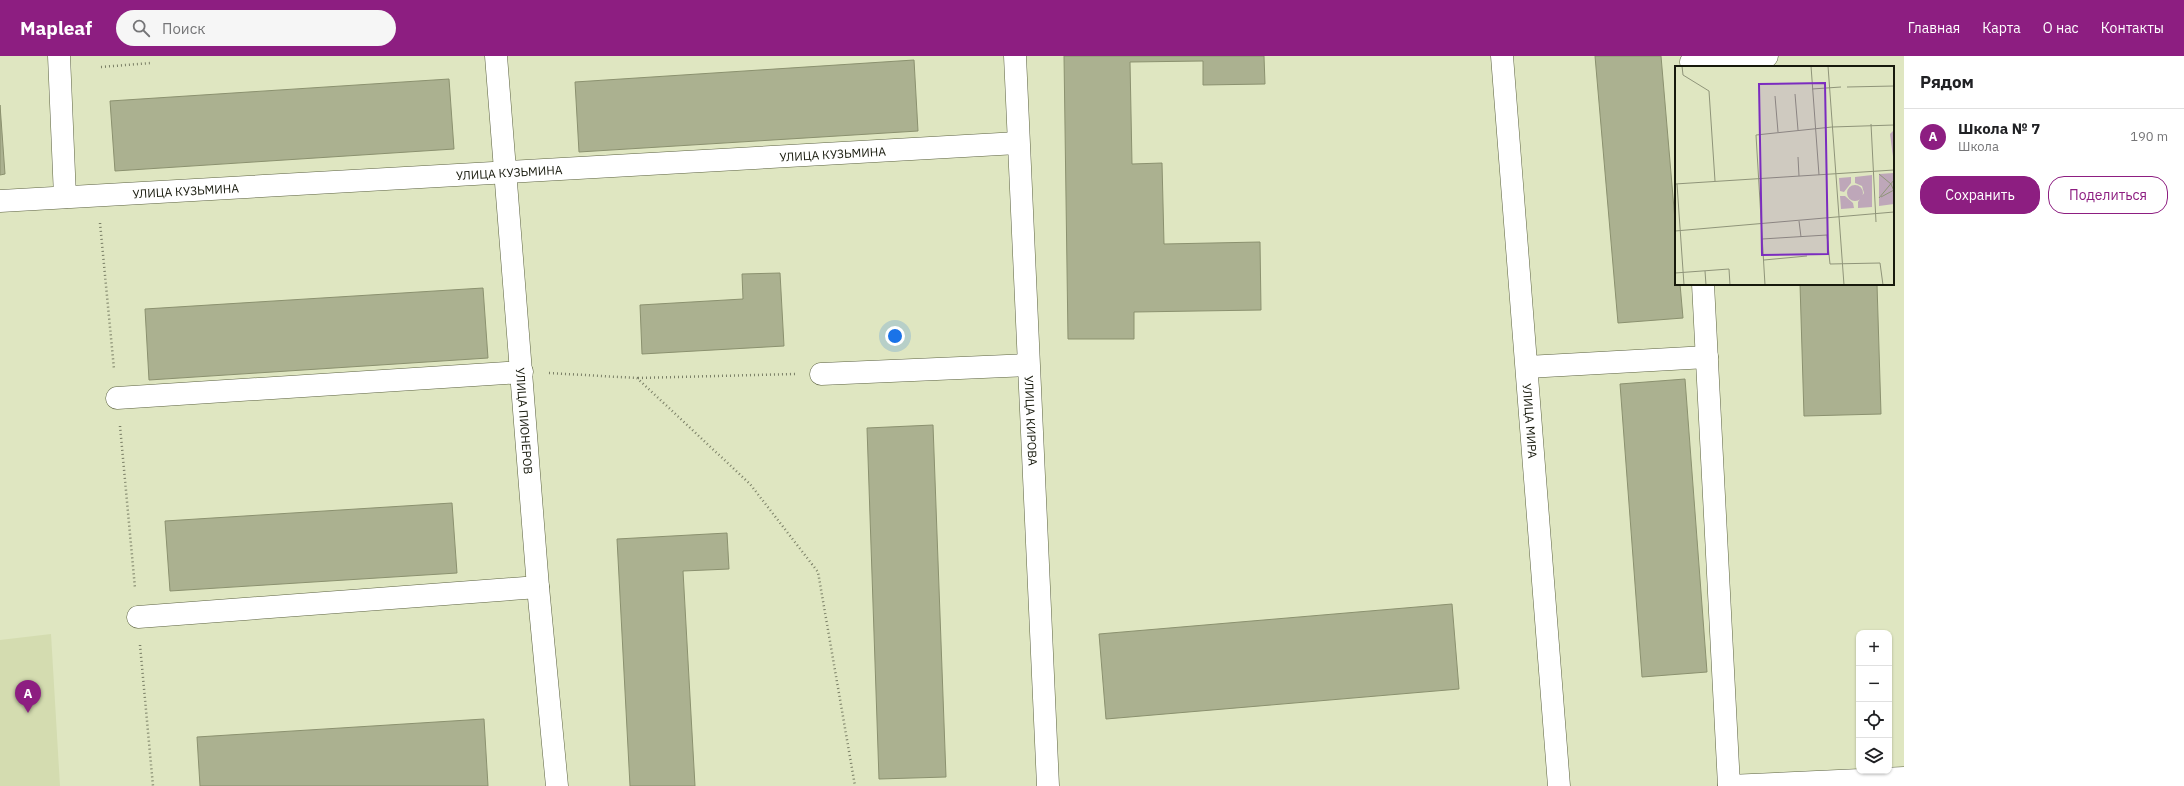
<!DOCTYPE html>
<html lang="ru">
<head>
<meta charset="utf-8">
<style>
	:root { --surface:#fff; --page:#f6f6f6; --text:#202124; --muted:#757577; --line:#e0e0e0; --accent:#8d1e81 }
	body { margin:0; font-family:"IBM Plex Sans",sans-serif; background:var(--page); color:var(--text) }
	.controls { position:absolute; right:12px; bottom:12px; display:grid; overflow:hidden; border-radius:8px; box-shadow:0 1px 3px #0004 }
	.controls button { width:36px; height:36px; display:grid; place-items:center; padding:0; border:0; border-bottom:1px solid var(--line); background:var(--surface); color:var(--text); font:20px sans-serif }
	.you { position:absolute; left:895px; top:280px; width:14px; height:14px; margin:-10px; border:3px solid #fff; border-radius:50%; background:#1a73e8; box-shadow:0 0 0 6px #1a73e833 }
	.badge { display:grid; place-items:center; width:26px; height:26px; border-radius:50%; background:var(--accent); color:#fff; font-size:13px; font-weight:700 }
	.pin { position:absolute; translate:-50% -33px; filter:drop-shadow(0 1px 2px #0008) }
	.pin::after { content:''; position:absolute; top:21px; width:14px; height:12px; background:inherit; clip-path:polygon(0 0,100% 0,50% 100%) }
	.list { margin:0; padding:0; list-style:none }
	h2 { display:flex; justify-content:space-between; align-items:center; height:52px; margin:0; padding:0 16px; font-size:17px }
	h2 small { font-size:13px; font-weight:400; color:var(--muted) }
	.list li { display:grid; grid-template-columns:26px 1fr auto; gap:12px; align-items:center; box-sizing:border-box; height:56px; padding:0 16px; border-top:1px solid var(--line) }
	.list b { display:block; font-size:15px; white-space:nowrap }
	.list p { margin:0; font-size:13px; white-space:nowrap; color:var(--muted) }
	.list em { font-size:13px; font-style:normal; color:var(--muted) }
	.actions { display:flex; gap:8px; padding:12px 16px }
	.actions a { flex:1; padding:9px 0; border:1px solid var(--accent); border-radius:16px; text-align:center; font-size:14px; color:var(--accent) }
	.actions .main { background:var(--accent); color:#fff }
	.icon { flex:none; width:22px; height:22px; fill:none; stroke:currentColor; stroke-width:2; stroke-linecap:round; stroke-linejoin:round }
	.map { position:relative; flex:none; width:1904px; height:730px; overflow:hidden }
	header { display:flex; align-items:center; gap:24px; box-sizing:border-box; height:56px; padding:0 20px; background:var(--accent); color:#fff }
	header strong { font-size:19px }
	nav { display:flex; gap:22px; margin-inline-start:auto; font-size:14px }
	.search { width:280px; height:36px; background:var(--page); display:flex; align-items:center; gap:10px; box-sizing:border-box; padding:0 14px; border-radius:22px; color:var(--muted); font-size:15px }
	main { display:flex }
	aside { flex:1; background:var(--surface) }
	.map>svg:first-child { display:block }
	.built { fill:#d4dcb0 }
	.building { fill:#abb190; stroke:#8b916f }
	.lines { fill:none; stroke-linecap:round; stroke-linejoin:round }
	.minor-casing { stroke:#5c6241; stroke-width:23 }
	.path { stroke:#7a7f66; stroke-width:2.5; stroke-dasharray:1 3; stroke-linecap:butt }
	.minor { stroke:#fff; stroke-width:22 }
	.labels { text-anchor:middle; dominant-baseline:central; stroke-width:3; stroke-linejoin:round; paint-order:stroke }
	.street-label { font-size:12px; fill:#17190c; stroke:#fff }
	.inset-road { fill:none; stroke:#8f9479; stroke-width:1 }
	.view { fill:#7b2cbf; fill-opacity:0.15; stroke:#7b2cbf; stroke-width:2 }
	.inset-edge { fill:none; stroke:#17190c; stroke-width:2 }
</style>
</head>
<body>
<header>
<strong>Mapleaf</strong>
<div class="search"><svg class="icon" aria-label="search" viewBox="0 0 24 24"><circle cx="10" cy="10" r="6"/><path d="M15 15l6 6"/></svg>Поиск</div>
<nav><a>Главная</a><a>Карта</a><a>О нас</a><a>Контакты</a></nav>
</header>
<main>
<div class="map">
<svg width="1904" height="730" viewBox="0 0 1904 730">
	<rect width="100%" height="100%" fill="#dfe6c1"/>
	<path class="built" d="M51,578L60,730H0V584Z"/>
	<g class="building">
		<path d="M1064,0H1264L1265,28L1203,29V5L1130,6L1132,108L1162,107L1164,188L1260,186L1261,254L1134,256V283H1068Z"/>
		<path d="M1595,0H1661L1676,176V228H1680L1683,262L1618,267Z"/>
		<path d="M914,4L918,75L579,96L575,26Z"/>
		<path d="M449,23L454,93L115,115L110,45Z"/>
		<path d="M0,49L5,118L0,119Z"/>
		<path d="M780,217L784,290L642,298L640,249L743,243L742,218Z"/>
		<path d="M1800,228H1877L1881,358L1804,360Z"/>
		<path d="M483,232L488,302L149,324L145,253Z"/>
		<path d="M1685,323L1707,616L1642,621L1620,328Z"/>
		<path d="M933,369L946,721L879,723L867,372Z"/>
		<path d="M452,447L457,517L170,535L165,465Z"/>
		<path d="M727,477L729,513L683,515L695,730H630L617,483Z"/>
		<path d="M1452,548L1459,633L1106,663L1099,578Z"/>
		<path d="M484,663L488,730H200L197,681Z"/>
	</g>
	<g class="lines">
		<defs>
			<g id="minor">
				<path d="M59,0L65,141"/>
				<path id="s1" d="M496,0L538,531L557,730"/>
				<path id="s2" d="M1015,0L1048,730"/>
				<path id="s3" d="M1502,0L1559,730"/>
				<path d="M1692,11L1691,6L1767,0"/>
				<path id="s4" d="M0,145L1018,87"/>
				<path d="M1703,228L1729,730"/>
				<path d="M1527,311L1707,301"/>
				<path d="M821,318L1028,309"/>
				<path d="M117,342L522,316"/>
				<path d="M138,561L538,531"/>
				<path d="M1729,730L1904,722"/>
			</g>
		</defs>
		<use href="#minor" class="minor-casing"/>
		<g class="path">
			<path d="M101,11L151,7"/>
			<path d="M100,167L114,313"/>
			<path d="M549,317L637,322L750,428L818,516L855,730"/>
			<path d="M638,322L795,318"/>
			<path d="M120,370L135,532"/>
			<path d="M140,589L153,730"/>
		</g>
		<use href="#minor" class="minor"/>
	</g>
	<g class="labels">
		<g class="street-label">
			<text stroke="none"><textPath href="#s4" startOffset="834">УЛИЦА КУЗЬМИНА</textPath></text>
			<text stroke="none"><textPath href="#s4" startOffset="510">УЛИЦА КУЗЬМИНА</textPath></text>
			<text stroke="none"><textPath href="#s4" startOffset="186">УЛИЦА КУЗЬМИНА</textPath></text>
			<text stroke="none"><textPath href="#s1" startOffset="366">УЛИЦА ПИОНЕРОВ</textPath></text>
			<text stroke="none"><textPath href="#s2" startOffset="365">УЛИЦА КИРОВА</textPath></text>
			<text stroke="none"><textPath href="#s3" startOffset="366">УЛИЦА МИРА</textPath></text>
		</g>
	</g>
	<g transform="translate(1675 10)">
		<rect width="219" height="219" fill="#dfe6c1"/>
		<path d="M219,107V138L204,140V108ZM197,109V141L183,142V136L189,127L187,120L180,117V111ZM176,111V117L169,126L165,125L164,112ZM172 127a8 8 0 1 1 16 0a8 8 0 1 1-16 0ZM165,130H170L178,137L179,142L166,143Z" fill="#bea7b9"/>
		<path d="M219,64V98L215,68Z" fill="#bea7b9"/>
		<path class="inset-road" d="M7,0L8,9L34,25L40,115M136,0L144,109M153,0L169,219M172,21L219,20M137,23L166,21M120,28L123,64M100,30L103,66M196,58L201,156M123,91L124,110M204,108L216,118L219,125M0,118L219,104M2,118L9,219M206,131L219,124M204,132L219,114M124,155L126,171M0,165L219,146M87,173L152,169L155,198L205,197L208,219M89,194L132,190M30,205L31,219M0,207L54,203L55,219M90,219L81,69L157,61L219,59"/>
		<path class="view" d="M150,17L153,188L87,189L84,18Z"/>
		<rect width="219" height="219" class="inset-edge"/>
	</g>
</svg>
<div class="controls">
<button>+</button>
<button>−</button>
<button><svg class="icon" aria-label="locate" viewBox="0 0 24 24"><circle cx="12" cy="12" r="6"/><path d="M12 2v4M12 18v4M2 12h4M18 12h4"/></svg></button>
<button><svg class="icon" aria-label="layers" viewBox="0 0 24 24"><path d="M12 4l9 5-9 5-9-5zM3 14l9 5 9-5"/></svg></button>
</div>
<div class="you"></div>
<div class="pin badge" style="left:28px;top:657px">A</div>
</div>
<aside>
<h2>Рядом<small></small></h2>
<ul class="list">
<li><span class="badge">A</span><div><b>Школа № 7</b><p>Школа</p></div><em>190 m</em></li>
</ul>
<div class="actions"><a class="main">Сохранить</a><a>Поделиться</a></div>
</aside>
</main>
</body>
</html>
